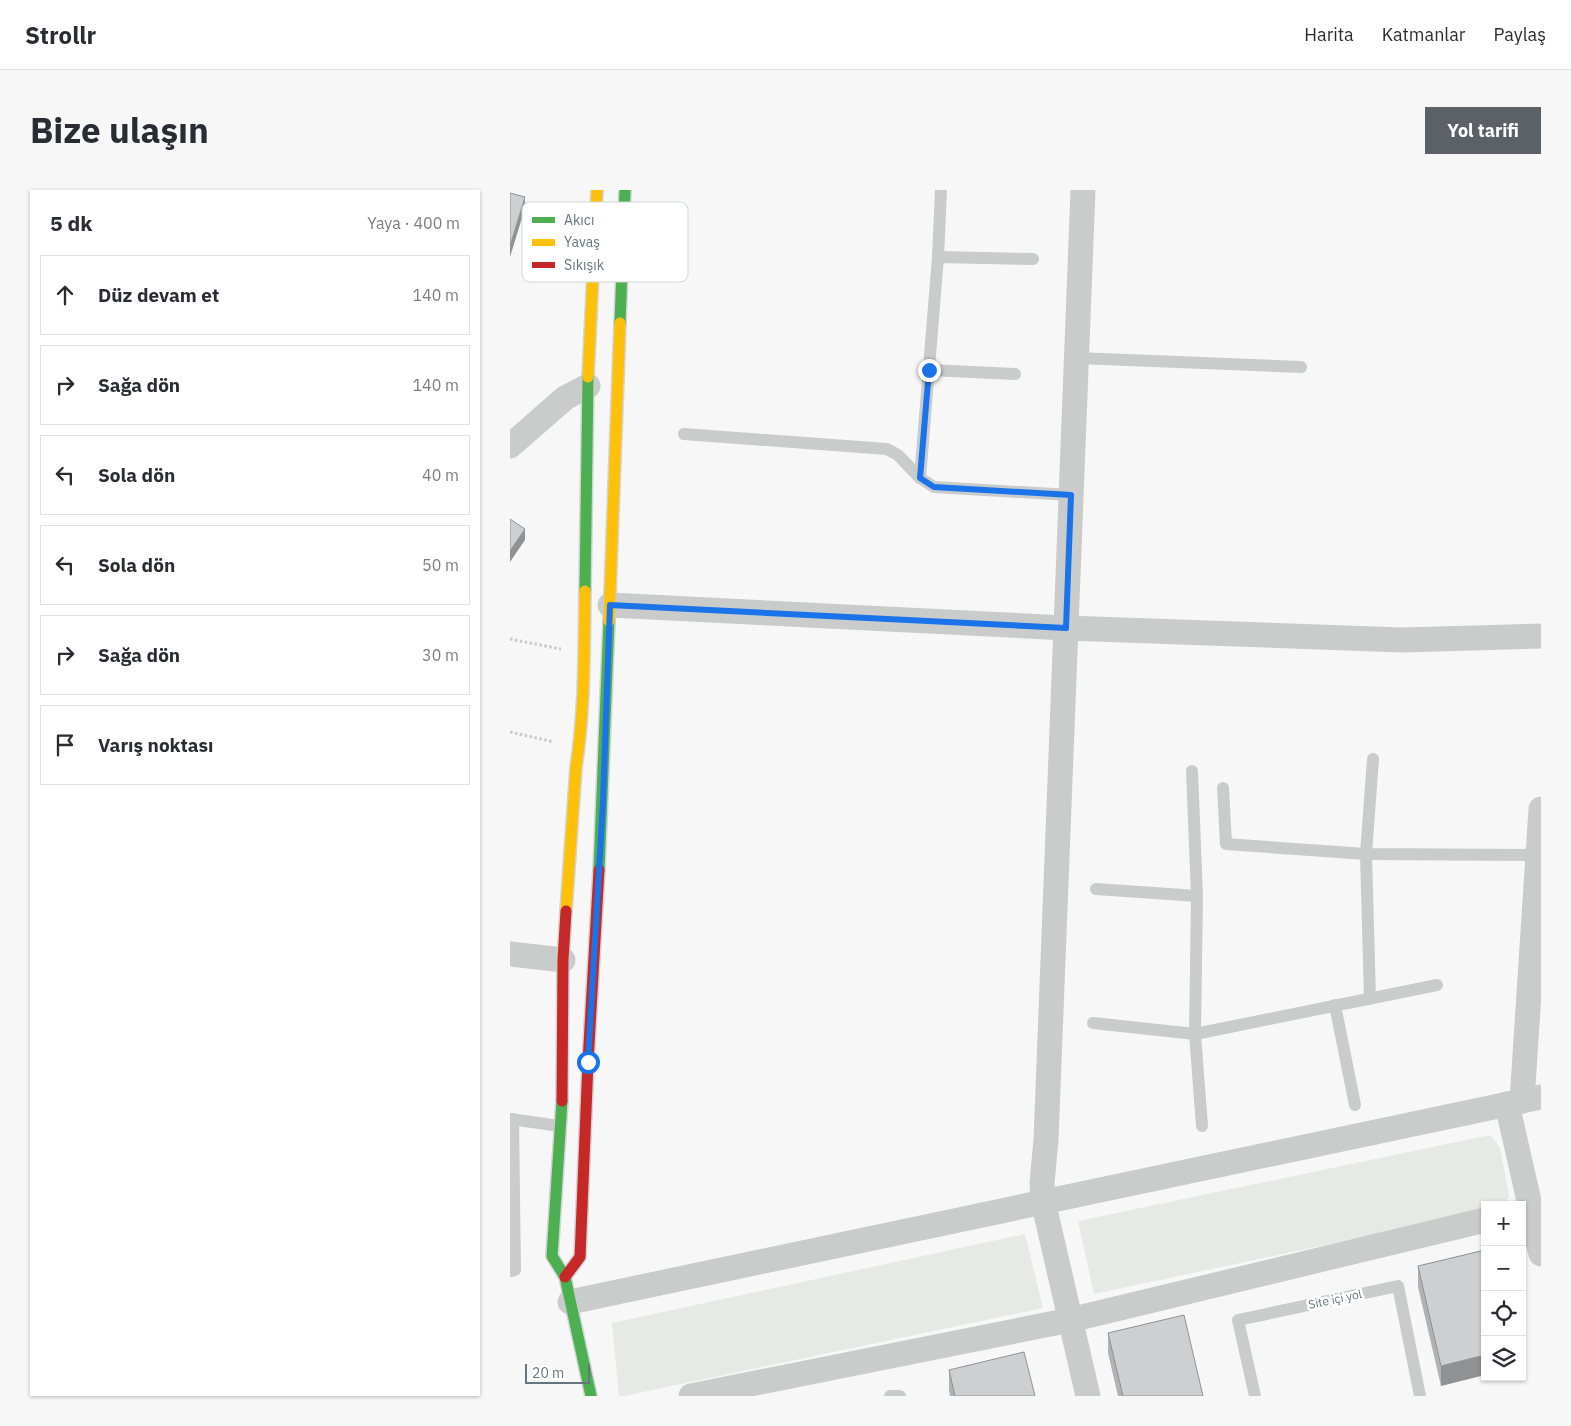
<!DOCTYPE html>
<html lang="tr">
<head>
<meta charset="utf-8">
<style>
	:root { --surface:#fff; --page:#f7f7f7; --text:#2b2b33; --muted:#7c7c81; --line:#e1e1e2; --accent:#5c6168 }
	body { margin:0; font-family:"IBM Plex Sans",sans-serif; background:var(--page); color:var(--text) }
	.controls { position:absolute; right:15px; bottom:15px; display:grid; overflow:hidden; border-radius:0px; box-shadow:0 1px 4px #0004 }
	.controls button { width:45px; height:45px; display:grid; place-items:center; padding:0; border:0; border-bottom:1px solid var(--line); background:var(--surface); color:var(--text); font:25px sans-serif }
	.scale { position:absolute; left:15px; bottom:12px; width:65px; box-sizing:border-box; padding-left:5px; border:2px solid #66767e; border-top:0; font-size:14px; line-height:18px; white-space:nowrap; color:#66767e; -webkit-text-stroke:4px #fff; paint-order:stroke }
	.stop { position:absolute; width:15px; height:15px; margin:-11px; border:4px solid #1a73e8; border-radius:50%; background:#fff }
	.stop.end { background:#1a73e8; border-color:#fff; box-shadow:0 1px 5px #0008 }
	.list { margin:0; padding:0; list-style:none }
	h2 { display:flex; justify-content:space-between; align-items:center; height:65px; margin:0; padding:0 20px; font-size:21px }
	h2 small { font-size:16px; font-weight:400; color:var(--muted) }
	.list li { display:grid; grid-template-columns:32px 1fr auto; gap:15px; align-items:center; box-sizing:border-box; height:80px; margin:0 10px 10px; padding:0 10px; border:1px solid var(--line); border-radius:0px }
	.list b { display:block; font-size:19px; white-space:nowrap }
	.list em { font-size:16px; font-style:normal; color:var(--muted) }
	.icon { flex:none; width:28px; height:28px; fill:none; stroke:currentColor; stroke-width:2; stroke-linecap:round; stroke-linejoin:round }
	.map { position:relative; flex:none; width:1031px; height:1206px; overflow:hidden; border-radius:0px }
	header { display:flex; align-items:center; gap:30px; box-sizing:border-box; height:70px; padding:0 25px; background:var(--surface); border-bottom:1px solid var(--line) }
	header strong { font-size:24px }
	nav { display:flex; gap:28px; margin-inline-start:auto; font-size:18px }
	.intro { display:flex; align-items:center; justify-content:space-between; box-sizing:border-box; height:120px; padding:0 30px }
	h1 { margin:0; font-size:35px }
	.button { padding:12px 22px; border-radius:0px; background:var(--accent); color:#fff; font-size:18px; font-weight:700 }
	main { display:flex; gap:30px; padding:0 30px }
	aside { flex:1; background:var(--surface); border-radius:0px; box-shadow:0 1px 4px #0004 }
	.map>svg:first-child { display:block }
	.green { fill:#e6e9e4 }
	.lines { fill:none; stroke-linecap:round; stroke-linejoin:round }
	.fast-casing { stroke:#d3d4d5; stroke-width:14 }
	.slow-casing { stroke:#d3d4d5; stroke-width:14 }
	.jam-casing { stroke:#d3d4d5; stroke-width:14 }
	.path { stroke:#c8c9ca; stroke-width:3; stroke-dasharray:2.5 2.5; stroke-linecap:butt }
	.lane { stroke:#cacccc; stroke-width:12 }
	.street { stroke:#cacccc; stroke-width:25 }
	.fast { stroke:#4caf50; stroke-width:11 }
	.slow { stroke:#ffc107; stroke-width:11 }
	.jam { stroke:#c62828; stroke-width:11 }
	.wall { fill:#b1b2b3 }
	.shaded-wall { fill:#909192 }
	.building { fill:#cecfd0; stroke:#909192 }
	.route { stroke:#1a73e8; stroke-width:6 }
	.labels { text-anchor:middle; dominant-baseline:central; stroke-width:5; stroke-linejoin:round; paint-order:stroke }
	.street-label { font-size:12px; fill:#66767e; stroke:#fff }
	.key { fill:#fff; stroke:#d1d6d8; stroke-width:1 }
	.key-label { font-size:14px; fill:#66767e }
</style>
</head>
<body>
<header>
<strong>Strollr</strong>
<nav><a>Harita</a><a>Katmanlar</a><a>Paylaş</a></nav>
</header>
<div class="intro"><h1>Bize ulaşın</h1><a class="button">Yol tarifi</a></div>
<main>
<aside>
<h2>5 dk<small>Yaya · 400 m</small></h2>
<ul class="list">
<li><svg class="icon" aria-label="ahead" viewBox="0 0 24 24"><path d="M12 20V5M6 11l6-6 6 6"/></svg><div><b>Düz devam et</b></div><em>140 m</em></li>
<li><svg class="icon" aria-label="right" viewBox="0 0 24 24"><path d="M7 20v-9h11M14 6l5 5-5 5"/></svg><div><b>Sağa dön</b></div><em>140 m</em></li>
<li><svg class="icon" aria-label="left" viewBox="0 0 24 24"><path d="M17 20v-9H6M10 6l-5 5 5 5"/></svg><div><b>Sola dön</b></div><em>40 m</em></li>
<li><svg class="icon" aria-label="left" viewBox="0 0 24 24"><path d="M17 20v-9H6M10 6l-5 5 5 5"/></svg><div><b>Sola dön</b></div><em>50 m</em></li>
<li><svg class="icon" aria-label="right" viewBox="0 0 24 24"><path d="M7 20v-9h11M14 6l5 5-5 5"/></svg><div><b>Sağa dön</b></div><em>30 m</em></li>
<li><svg class="icon" aria-label="arrive" viewBox="0 0 24 24"><path d="M6 21V4h12l-3 4 3 4H6"/></svg><div><b>Varış noktası</b></div></li>
</ul>
</aside>
<div class="map">
<svg width="1031" height="1206" viewBox="0 0 1031 1206">
	<rect width="100%" height="100%" fill="#f7f7f7"/>
	<g class="green">
		<path d="M980,945L990,958L999,1006L994,1015H975V1021L584,1104L568,1031Z"/>
		<path d="M515,1044L533,1118L114,1206H109L102,1133Z"/>
	</g>
	<g class="lines">
		<defs>
			<g id="fast">
				<path d="M110,133L115,0"/>
				<path d="M75,401L78,187"/>
				<path d="M89,680L99,431"/>
				<path d="M52,911L42,1066L55,1087L81,1206"/>
			</g>
			<g id="slow">
				<path d="M78,187L87,0"/>
				<path d="M99,431L110,133"/>
				<path d="M56,721L66,577C75,520 74,459 75,401"/>
			</g>
			<g id="jam">
				<path d="M52,911L53,770L56,721"/>
				<path d="M55,1087L70,1067L78,872L89,680"/>
			</g>
		</defs>
		<use href="#fast" class="fast-casing"/>
		<use href="#slow" class="slow-casing"/>
		<use href="#jam" class="jam-casing"/>
		<g class="path">
			<path d="M0,449L51,459"/>
			<path d="M0,542L44,552"/>
		</g>
		<g class="lane">
			<path d="M428,67L523,69"/>
			<path d="M567,168L791,177"/>
			<path d="M419,180L505,184"/>
			<path d="M174,244L377,259L388,265L410,288L424,297L561,305"/>
			<path d="M410,288L428,67L431,0"/>
			<path d="M682,581L687,706L685,844L927,795"/>
			<path d="M713,598L716,654L856,664L1028,665"/>
			<path d="M586,699L687,706"/>
			<path d="M860,809L856,664L863,569"/>
			<path d="M825,815L845,915"/>
			<path d="M583,833L685,844L692,936"/>
			<path d="M0,929L50,936"/>
			<path d="M0,1081L5,1080L3,929"/>
			<path d="M380,1206H390"/>
			<path d="M745,1206L728,1130L888,1096L910,1206"/>
		</g>
		<g class="street">
			<path d="M573,0L536,950L532,993L533,1011L578,1206"/>
			<path d="M0,256L55,208L78,196"/>
			<path d="M100,415L556,438L892,450L1031,446"/>
			<path d="M0,764L53,770"/>
			<path d="M1012,911L1031,619"/>
			<path d="M997,914L1031,1064"/>
			<path d="M60,1112L1031,907"/>
			<path d="M181,1206L560,1130L975,1030"/>
		</g>
		<use href="#fast" class="fast"/>
		<use href="#slow" class="slow"/>
		<use href="#jam" class="jam"/>
	</g>
	<g class="wall">
		<path d="M975,1060L931,1196L908,1097V1076Z"/>
		<path d="M598,1143L693,1206H608L598,1163Z"/>
		<path d="M439,1180L525,1206H440L439,1200Z"/>
	</g>
	<g class="shaded-wall">
		<path d="M15,7V18L0,67V56Z"/>
		<path d="M15,339V350L0,372V361Z"/>
		<path d="M975,1165V1185L931,1196V1176Z"/>
	</g>
	<g class="building">
		<path d="M0,3L15,7L0,56Z"/>
		<path d="M0,329L15,339L0,361Z"/>
		<path d="M975,1060V1165L931,1176L908,1076Z"/>
		<path d="M674,1125L693,1206H613L598,1143Z"/>
		<path d="M514,1162L525,1206H445L439,1180Z"/>
	</g>
	<g class="lines">
		<path class="route" d="M78,872L93,611L100,415L556,438L561,305L424,297L410,288L419,180"/>
	</g>
	<g class="labels">
		<g class="street-label">
			<text transform="translate(825 1109) rotate(-12)">Site içi yol</text>
		</g>
	</g>
	<rect x="12" y="12" width="166" height="80" rx="8" class="key"/>
	<rect x="22" y="27" width="23" height="6" fill="#4caf50"/>
	<rect x="22" y="49" width="23" height="7" fill="#ffc107"/>
	<rect x="22" y="72" width="23" height="6" fill="#c62828"/>
	<g class="key-label">
		<text x="54" y="35">Akıcı</text>
		<text x="54" y="57">Yavaş</text>
		<text x="54" y="80">Sıkışık</text>
	</g>
</svg>
<div class="controls">
<button>+</button>
<button>−</button>
<button><svg class="icon" aria-label="locate" viewBox="0 0 24 24"><circle cx="12" cy="12" r="6"/><path d="M12 2v4M12 18v4M2 12h4M18 12h4"/></svg></button>
<button><svg class="icon" aria-label="layers" viewBox="0 0 24 24"><path d="M12 4l9 5-9 5-9-5zM3 14l9 5 9-5"/></svg></button>
</div>
<div class="scale">20 m</div>
<div class="stop" style="left:78px;top:872px"></div>
<div class="stop end" style="left:419px;top:180px"></div>
</div>
</main>
</body>
</html>
